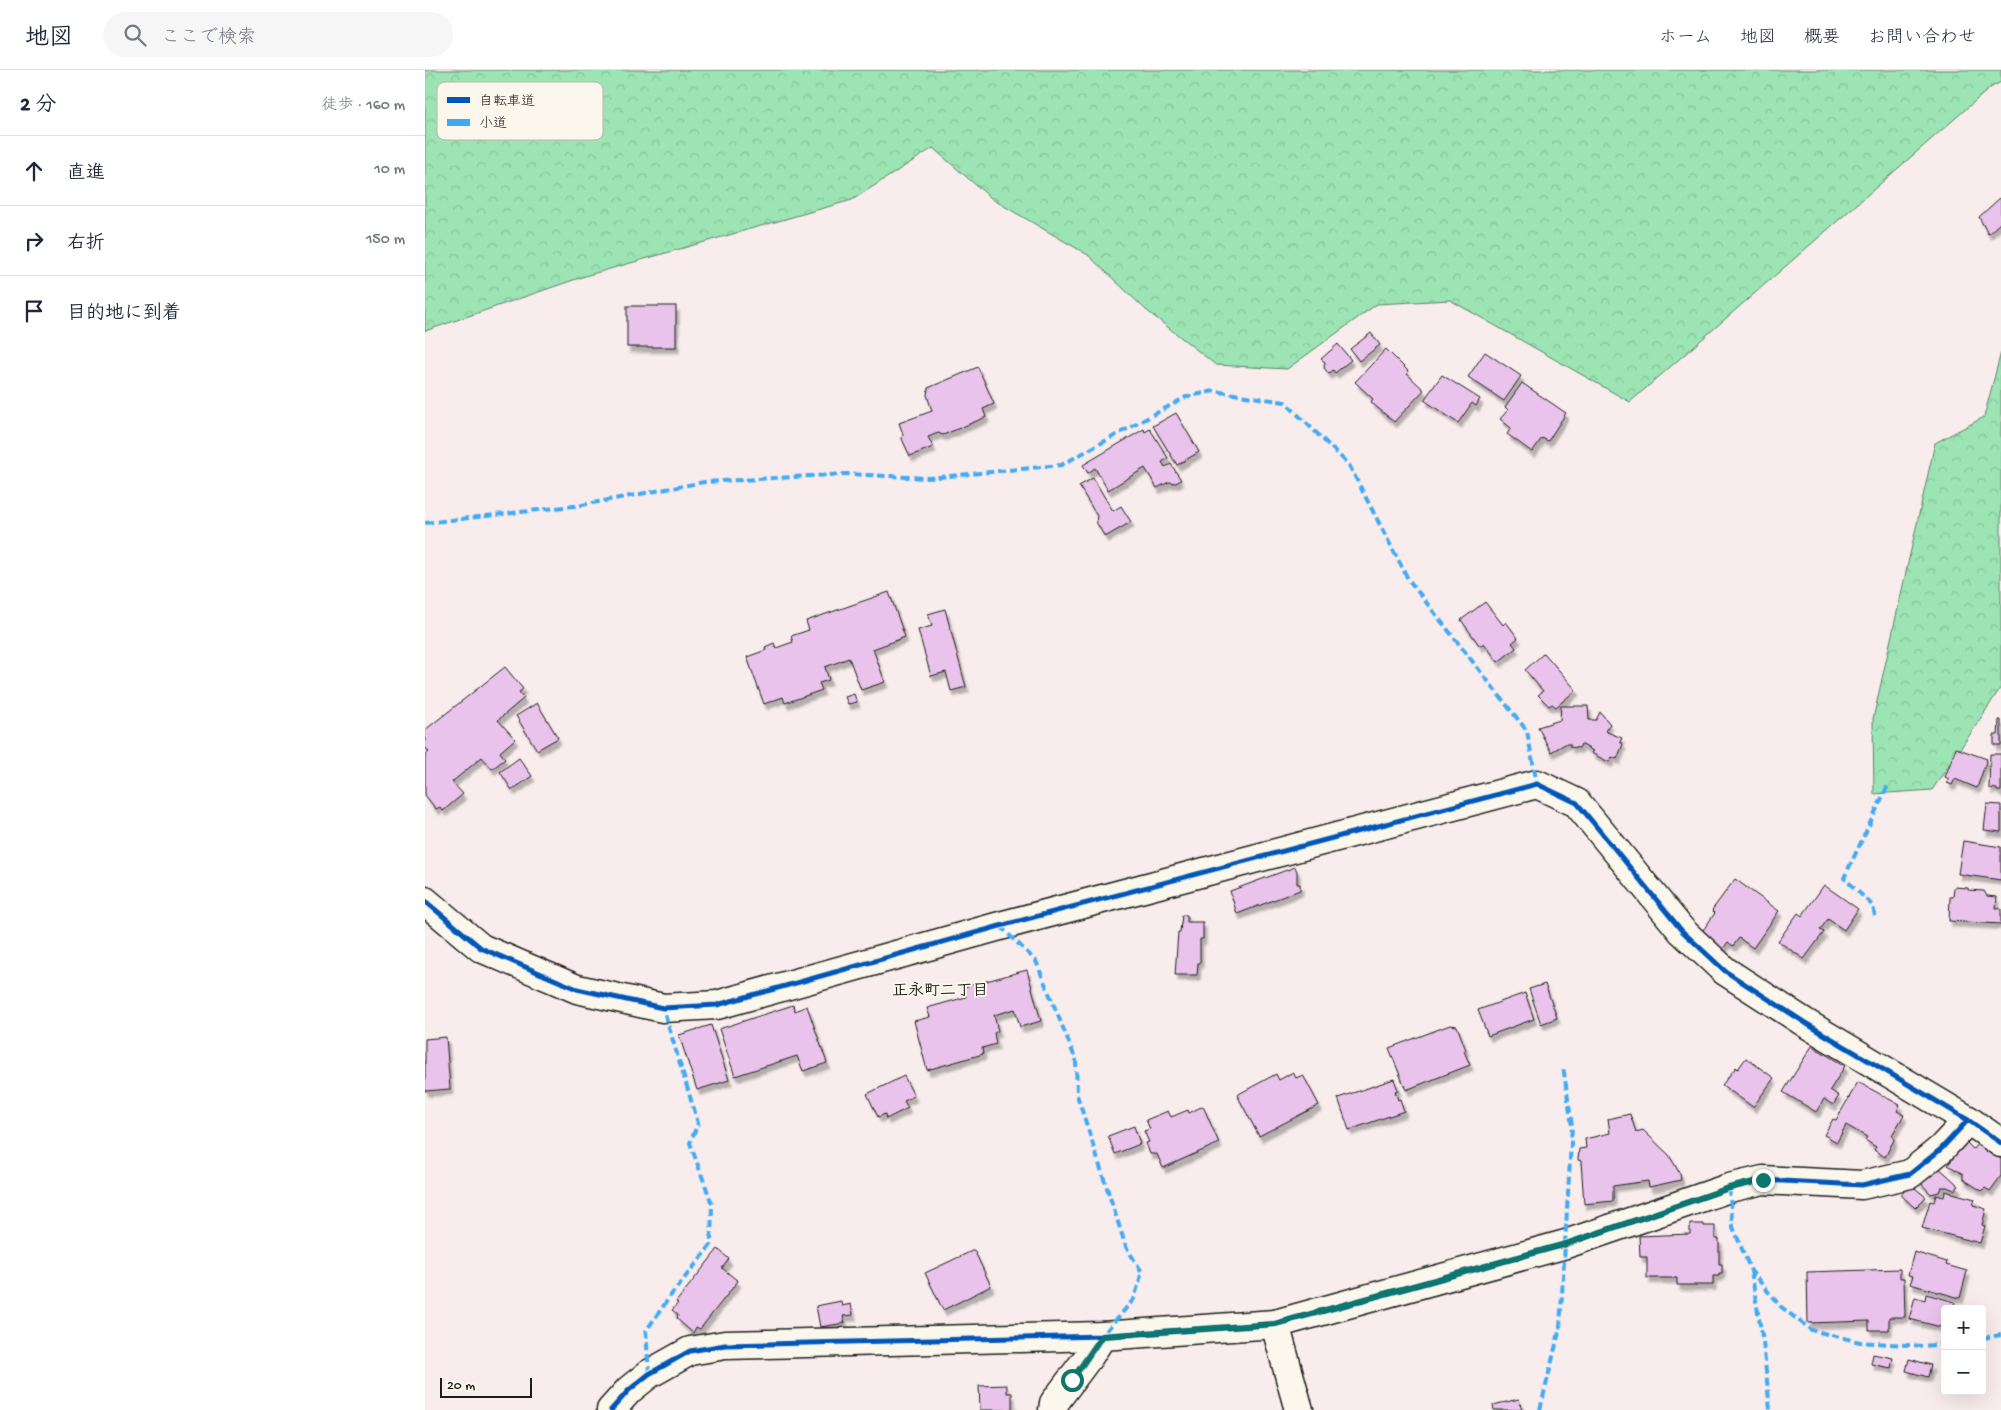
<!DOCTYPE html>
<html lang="ja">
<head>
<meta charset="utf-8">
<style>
	:root { --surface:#fff; --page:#f6f6f7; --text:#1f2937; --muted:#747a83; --line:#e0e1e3 }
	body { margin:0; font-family:"Gochi Hand","Klee One",sans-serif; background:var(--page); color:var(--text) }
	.controls { position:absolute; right:15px; bottom:15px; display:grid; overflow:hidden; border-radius:5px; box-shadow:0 5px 20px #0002 }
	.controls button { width:45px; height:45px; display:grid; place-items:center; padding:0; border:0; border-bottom:1px solid var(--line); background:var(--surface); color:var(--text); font:25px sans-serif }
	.scale { position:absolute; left:15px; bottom:12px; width:92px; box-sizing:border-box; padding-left:5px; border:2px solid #1c1c1c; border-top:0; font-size:14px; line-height:18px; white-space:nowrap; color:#1c1c1c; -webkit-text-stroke:4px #fbf7ec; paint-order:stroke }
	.stop { position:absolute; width:15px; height:15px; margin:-11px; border:4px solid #0f766e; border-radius:50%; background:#fff }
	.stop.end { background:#0f766e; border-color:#fff; box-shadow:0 1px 5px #0008 }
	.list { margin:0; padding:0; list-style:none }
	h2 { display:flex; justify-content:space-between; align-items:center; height:65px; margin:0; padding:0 20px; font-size:21px }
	h2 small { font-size:16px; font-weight:400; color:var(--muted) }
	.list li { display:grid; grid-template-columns:32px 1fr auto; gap:15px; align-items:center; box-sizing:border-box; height:70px; padding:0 20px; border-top:1px solid var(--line) }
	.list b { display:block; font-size:19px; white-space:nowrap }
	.list em { font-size:16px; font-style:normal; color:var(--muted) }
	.icon { flex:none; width:28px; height:28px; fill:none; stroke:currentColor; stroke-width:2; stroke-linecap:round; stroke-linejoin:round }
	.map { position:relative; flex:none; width:1576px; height:1340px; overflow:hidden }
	header { display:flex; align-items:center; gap:30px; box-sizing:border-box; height:70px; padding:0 25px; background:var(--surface); border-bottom:1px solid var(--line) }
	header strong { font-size:24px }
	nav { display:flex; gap:28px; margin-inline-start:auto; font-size:18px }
	.search { width:350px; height:45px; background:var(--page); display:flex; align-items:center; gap:12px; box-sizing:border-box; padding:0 18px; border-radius:28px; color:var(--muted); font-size:19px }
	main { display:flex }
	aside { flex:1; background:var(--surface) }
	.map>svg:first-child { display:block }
	.forest { fill:url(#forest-crowns); stroke:#5c8068 }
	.building { fill:#eac3ec; stroke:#1c1c1c; filter:url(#shadow) }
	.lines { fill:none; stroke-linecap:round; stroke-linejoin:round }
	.minor-casing { stroke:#1c1c1c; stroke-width:31 }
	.minor { stroke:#fbf7ec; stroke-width:28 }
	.quiet { stroke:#3fa9f5; stroke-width:4; stroke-dasharray:8 4; stroke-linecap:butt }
	.cycleway-casing { stroke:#fbf7ec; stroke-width:8 }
	.cycleway { stroke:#0057b8; stroke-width:5 }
	.route { stroke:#0f766e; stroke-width:6 }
	.labels { text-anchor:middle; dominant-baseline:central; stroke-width:4; stroke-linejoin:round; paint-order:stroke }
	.neighbourhood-label { font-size:16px; font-weight:bold; fill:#1c1c1c; stroke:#fbf7ec }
	.key { fill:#fbf7ec; stroke:#b8b5ae; stroke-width:1 }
	.key-label { font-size:14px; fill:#1c1c1c }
</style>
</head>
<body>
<header>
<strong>地図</strong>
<div class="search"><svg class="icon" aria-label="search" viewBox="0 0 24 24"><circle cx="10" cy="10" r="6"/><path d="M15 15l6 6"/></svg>ここで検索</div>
<nav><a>ホーム</a><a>地図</a><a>概要</a><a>お問い合わせ</a></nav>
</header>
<main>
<aside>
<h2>2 分<small>徒歩 · 160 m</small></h2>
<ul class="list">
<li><svg class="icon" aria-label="ahead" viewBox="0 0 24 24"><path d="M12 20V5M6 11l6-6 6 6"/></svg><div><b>直進</b></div><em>10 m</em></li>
<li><svg class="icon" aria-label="right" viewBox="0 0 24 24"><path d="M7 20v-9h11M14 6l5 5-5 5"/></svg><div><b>右折</b></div><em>150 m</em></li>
<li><svg class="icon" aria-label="arrive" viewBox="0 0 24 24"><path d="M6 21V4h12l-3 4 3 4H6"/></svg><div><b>目的地に到着</b></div></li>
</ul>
</aside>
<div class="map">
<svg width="1576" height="1340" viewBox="0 0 1576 1340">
	<defs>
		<pattern id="forest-crowns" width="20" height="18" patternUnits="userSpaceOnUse" patternTransform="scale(1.25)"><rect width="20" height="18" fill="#9ce4b3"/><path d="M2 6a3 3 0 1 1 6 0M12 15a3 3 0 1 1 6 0" fill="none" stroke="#86c399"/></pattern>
		<filter id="shadow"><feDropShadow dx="3" dy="5.5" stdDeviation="1" flood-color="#0004"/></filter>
	</defs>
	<rect width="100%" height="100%" fill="#f8edec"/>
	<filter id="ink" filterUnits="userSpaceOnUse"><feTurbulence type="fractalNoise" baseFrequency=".02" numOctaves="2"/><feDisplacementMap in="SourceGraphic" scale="10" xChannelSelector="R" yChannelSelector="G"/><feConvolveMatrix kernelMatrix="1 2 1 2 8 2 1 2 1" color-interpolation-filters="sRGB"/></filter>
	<g filter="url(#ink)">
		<g class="forest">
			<path d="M0,0H1576V12L1565,18L1205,332L1025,230L952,234L862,299L791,295L721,240L663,185L567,129L508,78L427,130L160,206L0,261Z"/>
			<path d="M1576,282V617L1548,660L1507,720L1449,724L1448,649L1510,373L1559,347Z"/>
		</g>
		<g class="building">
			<path d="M1576,127V152L1563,164L1554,147Z"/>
			<rect x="202" y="236" width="49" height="41"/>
			<path d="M946,263L955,275L934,291L925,279Z"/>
			<path d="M913,274L926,290L910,303L908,300L904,304L899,298L900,292L896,289Z"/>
			<path d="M961,279L983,301L982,304L999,320L969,352L946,332L948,329L930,312Z"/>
			<path d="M1060,282L1096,306L1079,331L1043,307Z"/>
			<path d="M553,297L569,334L558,339L561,347L518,365L513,363L503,367L508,377L485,386L477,369L478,364L474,353L507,341L502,325L503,318Z"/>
			<path d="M1017,305L1055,329L1051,336L1047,333L1033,353L999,330Z"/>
			<path d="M1097,313L1141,343L1123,371L1117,368L1107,382L1082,364L1086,358L1075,349L1083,340L1080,337Z"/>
			<path d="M751,343L774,382L752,395L728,356Z"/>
			<path d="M719,359L720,362L725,359L743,388L737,392L740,397L746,394L756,410L751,413L744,412L732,418L720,398L683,420L670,398L663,403L658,395Z"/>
			<path d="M668,408L688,441L696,436L706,452L680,467L671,452L672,446L654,416Z"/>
			<path d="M464,522L480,567L448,579L460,612L436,620L424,588L400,597L404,610L394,613L397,620L360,633L358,627L339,634L322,587L341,580L340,577L349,573L351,578L368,572L366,566L384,560L381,551Z"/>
			<path d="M1060,532L1078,555L1081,552L1093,568L1087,573L1091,578L1073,592L1059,573L1055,576L1036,550Z"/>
			<path d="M520,539L541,617L526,621L521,602L506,606L493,560L507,556L503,544Z"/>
			<path d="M1119,583L1151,620L1131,637L1127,634L1124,636L1113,625L1118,621L1100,600Z"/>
			<path d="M80,597L98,619L94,622L99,628L73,650L90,669L75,682L80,689L67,699L57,687L27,712L38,724L18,741L15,737L11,739L0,725V685L4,682L0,677V660Z"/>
			<path d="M429,624L432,632L423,634L420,627Z"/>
			<path d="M112,633L133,668L112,680L91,646Z"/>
			<path d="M1136,636H1163L1164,650H1171L1175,642L1185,654L1181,659L1182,662L1197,668L1195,672L1198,674L1192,689L1187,687L1184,692L1166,683L1168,681L1156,674L1154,678L1145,677V674H1140L1126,682L1113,657L1135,650Z"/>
			<path d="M1574,650H1576V675H1569V665H1573Z"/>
			<path d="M1531,678L1562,689L1552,718L1530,709L1527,715L1522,713L1524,709L1520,707Z"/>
			<path d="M1565,684H1576V721H1572V719L1564,718Z"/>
			<path d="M94,688L107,706L87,720L75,702Z"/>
			<path d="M1562,734L1576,735V762L1559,760Z"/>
			<path d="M1538,771L1576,777V810L1533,804Z"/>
			<path d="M870,797L872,801V814H875V820L812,844L805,821Z"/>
			<path d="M1310,809L1354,841L1328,878L1314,868L1308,876L1303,872L1298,879L1276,863L1290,843L1287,840Z"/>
			<path d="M1399,815L1433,839L1419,860L1403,849L1395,860L1399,862L1379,889L1353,871L1373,843L1377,846Z"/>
			<path d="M1529,817L1543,818V820L1559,821L1562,826L1572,827L1571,838L1576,839V854L1524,851L1525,827H1528Z"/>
			<path d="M757,845H762V852H778V869H775V893H773L772,905H750L753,862H755Z"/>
			<path d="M602,900L616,951L595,957L590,939L569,945L573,961L569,963L571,974L557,978L558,984L502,1000L489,951L505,947L502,938L541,927L539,917Z"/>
			<path d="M1120,914L1132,948L1116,954L1104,919Z"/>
			<path d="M1100,923L1109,949L1063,966L1053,940Z"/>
			<path d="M368,935L370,941L382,936L402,993L378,1001L372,986L310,1006L294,959Z"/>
			<path d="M286,955L304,1010L272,1020L254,965Z"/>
			<path d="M1025,955L1032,956L1041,980L1039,981L1045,995L981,1020L964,978Z"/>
			<path d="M21,967L25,1019L0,1021V969Z"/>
			<path d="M1387,976L1420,996L1405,1020L1414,1026L1408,1035L1399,1029L1391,1042L1358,1022Z"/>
			<path d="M1321,988L1349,1008L1328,1037L1297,1015L1311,997L1313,999Z"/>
			<path d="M868,1002L871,1008L878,1005L894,1035L834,1066L812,1025L851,1004L854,1010Z"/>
			<path d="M479,1006L489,1026L479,1031L483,1038L461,1049L460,1044L453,1047L442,1024Z"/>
			<path d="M969,1009L973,1020L970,1021L973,1030L975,1029L979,1041L924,1060L913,1028Z"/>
			<path d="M1433,1012L1475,1035L1472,1041L1479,1045L1467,1065L1469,1070L1460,1087L1449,1080L1451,1077L1440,1070L1442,1067L1421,1055L1412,1072L1399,1065L1408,1049L1411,1050Z"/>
			<path d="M778,1036L794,1073L738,1098L732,1084H725L721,1073L724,1072L719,1061L725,1059L721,1050L743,1041L746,1047L763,1040L764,1043Z"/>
			<path d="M1205,1044L1211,1062L1218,1060L1244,1085L1255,1104L1256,1110L1224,1117L1223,1111L1188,1116V1131L1159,1134L1156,1091L1153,1090L1154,1079L1161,1078L1160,1069L1185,1063L1183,1049Z"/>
			<path d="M709,1056L715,1074L690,1084L683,1066Z"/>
			<path d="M1540,1071L1548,1079L1553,1073L1576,1089V1106L1565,1121L1560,1118L1557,1121L1538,1109V1104L1523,1095Z"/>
			<path d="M1509,1093L1534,1116L1529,1120L1522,1117H1516L1514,1122L1506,1124L1492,1109Z"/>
			<path d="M1485,1114L1501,1127L1490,1138L1476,1125Z"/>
			<path d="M1520,1121L1550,1129L1548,1135L1561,1139L1557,1155L1560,1156L1555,1173L1497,1158L1505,1131L1509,1132L1511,1125L1519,1127Z"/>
			<path d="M1265,1154H1279V1156H1290V1169H1294V1194H1297V1204H1294V1206H1288V1215H1252V1208H1222V1187H1215L1214,1166L1265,1164Z"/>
			<path d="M293,1179L304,1189L297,1198L313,1211L275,1259L271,1257L268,1263L252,1249L253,1245L247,1240L253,1233L251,1232Z"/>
			<path d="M549,1180L566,1216L518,1240L500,1203Z"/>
			<path d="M1489,1182L1522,1192L1521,1195L1542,1201L1535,1228L1485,1214L1488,1206L1483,1205Z"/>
			<path d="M1475,1199V1208H1479L1480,1247H1464V1260H1444V1251L1383,1253L1382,1202Z"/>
			<path d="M1501,1224L1530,1232L1528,1239H1520V1258L1484,1249L1490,1227L1500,1230Z"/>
			<path d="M416,1231L417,1236L426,1234L428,1245L418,1246L420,1253L395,1257L391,1236Z"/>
			<path d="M1448,1284L1468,1288L1466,1298L1446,1294Z"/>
			<path d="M1484,1289L1506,1295L1503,1307L1481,1301Z"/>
			<path d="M582,1315V1323H587V1340H555L554,1316Z"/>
			<path d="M1094,1329L1097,1340H1069L1068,1335Z"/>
		</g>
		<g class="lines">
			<defs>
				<g id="minor">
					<path d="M0,831L56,878L152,919L238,938L292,935L575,856L1112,714L1152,733L1257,861L1300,901L1382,954L1543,1050L1576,1073"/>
					<path d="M850,1254L874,1340"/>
					<path d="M186,1340L204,1320L224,1304L265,1281L300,1275L677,1266L850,1254L1141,1174L1304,1118L1338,1110L1437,1115L1485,1104L1516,1079L1543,1050"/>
					<path d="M628,1340L629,1333L665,1285L677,1266"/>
				</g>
			</defs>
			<use href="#minor" class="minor-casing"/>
			<use href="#minor" class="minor"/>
			<g class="quiet">
				<path d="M0,453L157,435L279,412L422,404L504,408L636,395L761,327L789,321L860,332L924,395L983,509L1102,661L1112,714"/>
				<path d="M1450,846L1448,836L1419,808L1464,713"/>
				<path d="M575,856L611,891L651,990L652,1025L701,1177L717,1202L709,1229L677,1266"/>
				<path d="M1304,1118L1308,1157L1326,1201L1355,1236L1386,1260L1435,1272L1499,1276L1520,1274"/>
				<path d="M1326,1201L1338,1272L1345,1340"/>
				<path d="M1557,1268L1576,1265"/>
				<path d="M224,1304L221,1261L246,1225L286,1175L287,1134L265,1073L273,1053L238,938"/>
				<path d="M1115,1340L1135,1258L1147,1056L1138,996"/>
			</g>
			<defs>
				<g id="cycleway">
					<path d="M0,831L56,878L152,919L238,938L292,935L575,856L1112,714L1152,733L1257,861L1300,901L1382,954L1543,1050L1576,1073"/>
					<path d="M186,1340L204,1320L224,1304L265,1281L300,1275L677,1266L850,1254L1141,1174L1304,1118L1338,1110L1437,1115L1485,1104L1516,1079L1543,1050"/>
				</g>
			</defs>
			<use href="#cycleway" class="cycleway-casing"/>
			<use href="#cycleway" class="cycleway"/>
		</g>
	</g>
	<g class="lines" filter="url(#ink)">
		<path class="route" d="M647,1310L677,1266L850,1254L1141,1174L1304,1118L1338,1110"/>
	</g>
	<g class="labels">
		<g class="neighbourhood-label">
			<text x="515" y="922">正永町二丁目</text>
		</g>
	</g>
	<rect x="12" y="12" width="166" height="58" rx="8" class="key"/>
	<rect x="22" y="27" width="23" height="6" fill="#0057b8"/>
	<rect x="22" y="49" width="23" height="7" fill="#3fa9f5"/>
	<g class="key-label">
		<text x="54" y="35">自転車道</text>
		<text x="54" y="57">小道</text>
	</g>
</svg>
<div class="controls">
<button>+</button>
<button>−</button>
</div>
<div class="scale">20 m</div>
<div class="stop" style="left:647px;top:1310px"></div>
<div class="stop end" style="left:1338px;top:1110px"></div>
</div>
</main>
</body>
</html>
